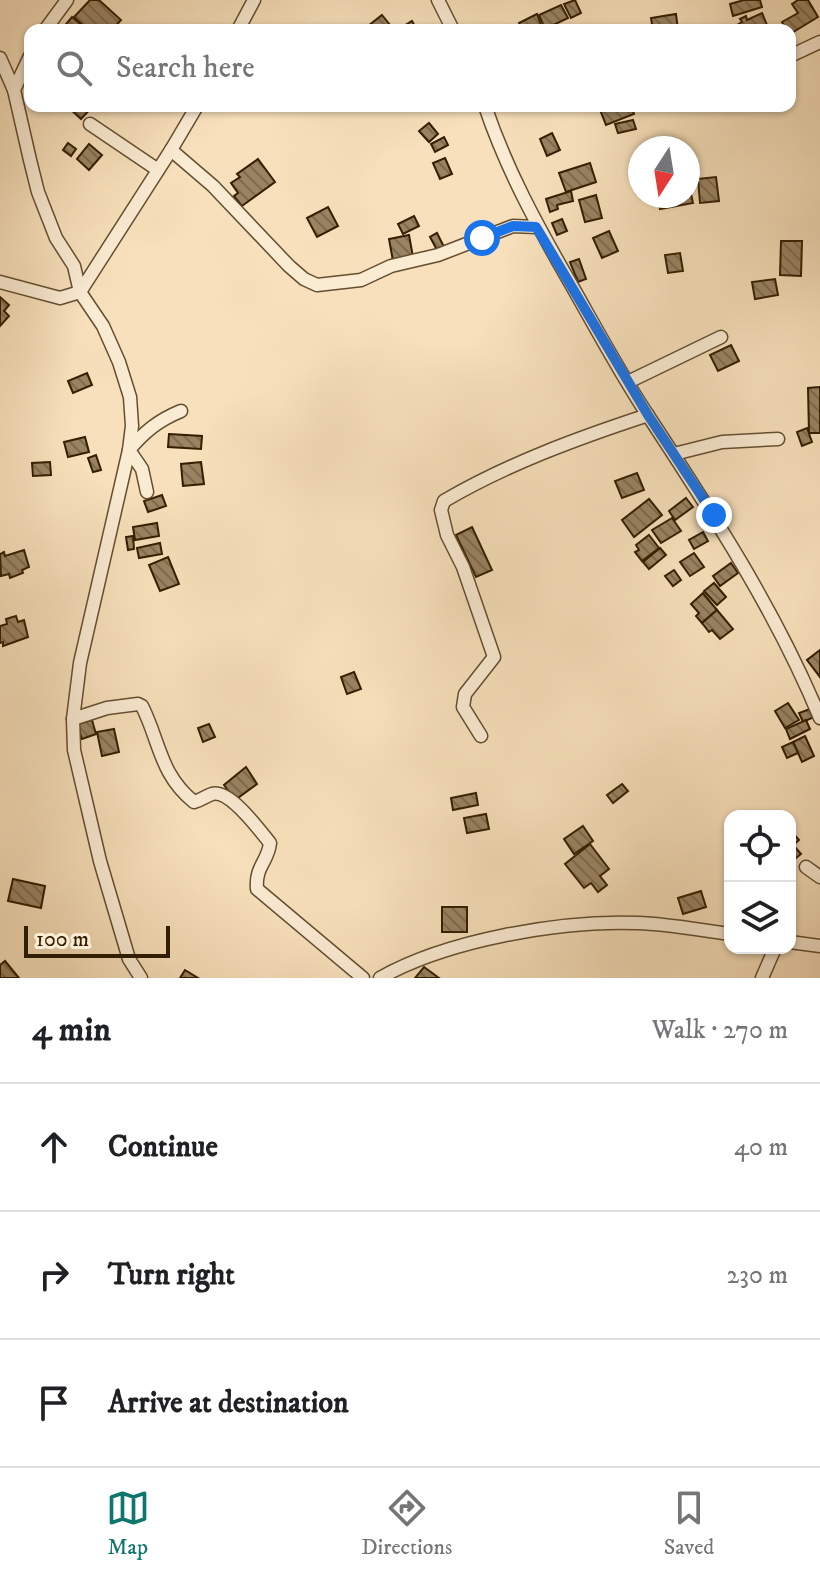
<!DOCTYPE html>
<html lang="en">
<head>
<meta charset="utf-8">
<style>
	:root { --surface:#fff; --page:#f2f2f2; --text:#202124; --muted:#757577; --line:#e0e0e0; --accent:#0f766e }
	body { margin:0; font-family:"IM FELL DW Pica",serif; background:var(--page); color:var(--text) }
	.controls { position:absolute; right:24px; bottom:24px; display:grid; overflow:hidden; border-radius:16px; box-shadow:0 2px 6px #0004 }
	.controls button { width:72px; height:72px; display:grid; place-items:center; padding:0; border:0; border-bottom:2px solid var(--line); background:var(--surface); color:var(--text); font:40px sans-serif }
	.compass { position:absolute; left:628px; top:136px; width:72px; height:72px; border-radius:50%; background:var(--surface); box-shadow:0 2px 6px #0004; rotate:192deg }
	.scale { position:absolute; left:24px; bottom:20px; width:146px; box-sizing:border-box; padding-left:8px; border:4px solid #331e01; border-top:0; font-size:22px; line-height:28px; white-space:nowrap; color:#331e01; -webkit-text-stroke:6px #faebd3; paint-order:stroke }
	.stop { position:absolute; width:24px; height:24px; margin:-18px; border:6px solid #1a73e8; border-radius:50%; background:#fff }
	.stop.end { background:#1a73e8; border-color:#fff; box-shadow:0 2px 8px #0008 }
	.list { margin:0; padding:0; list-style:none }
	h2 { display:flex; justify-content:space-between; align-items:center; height:104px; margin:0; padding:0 32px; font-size:34px }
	h2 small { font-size:26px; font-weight:400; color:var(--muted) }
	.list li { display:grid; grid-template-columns:52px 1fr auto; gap:24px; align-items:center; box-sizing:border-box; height:128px; padding:0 32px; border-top:2px solid var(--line) }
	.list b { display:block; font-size:30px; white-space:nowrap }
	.list em { font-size:26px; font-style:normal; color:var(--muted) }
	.icon { flex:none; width:44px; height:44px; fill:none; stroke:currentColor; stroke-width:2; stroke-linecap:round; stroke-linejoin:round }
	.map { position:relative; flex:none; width:820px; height:978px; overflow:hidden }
	.search { position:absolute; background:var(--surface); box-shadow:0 2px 6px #0004; left:24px; right:24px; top:24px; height:88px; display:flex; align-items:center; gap:20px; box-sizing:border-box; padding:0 28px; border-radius:16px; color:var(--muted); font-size:30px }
	.sheet { height:488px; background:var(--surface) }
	nav { display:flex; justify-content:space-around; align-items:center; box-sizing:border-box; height:112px; border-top:2px solid var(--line); background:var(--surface); font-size:22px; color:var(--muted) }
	nav a { display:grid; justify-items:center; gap:4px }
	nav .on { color:var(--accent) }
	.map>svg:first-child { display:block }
	.building { fill:url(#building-back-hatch); stroke:#331e01; stroke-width:2 }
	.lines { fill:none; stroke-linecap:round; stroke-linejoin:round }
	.minor-casing { stroke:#644e30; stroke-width:15 }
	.minor { stroke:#faebd3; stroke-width:12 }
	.route { stroke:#1a73e8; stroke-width:10 }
</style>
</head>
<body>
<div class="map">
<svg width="820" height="978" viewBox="0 0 820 978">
	<defs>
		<pattern id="building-back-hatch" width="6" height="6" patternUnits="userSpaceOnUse" patternTransform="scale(2)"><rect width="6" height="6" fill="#998362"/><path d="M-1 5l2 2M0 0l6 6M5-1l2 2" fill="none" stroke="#7d6b4e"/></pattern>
	</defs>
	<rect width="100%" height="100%" fill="#f7e0bb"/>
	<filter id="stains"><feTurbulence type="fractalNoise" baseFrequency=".0025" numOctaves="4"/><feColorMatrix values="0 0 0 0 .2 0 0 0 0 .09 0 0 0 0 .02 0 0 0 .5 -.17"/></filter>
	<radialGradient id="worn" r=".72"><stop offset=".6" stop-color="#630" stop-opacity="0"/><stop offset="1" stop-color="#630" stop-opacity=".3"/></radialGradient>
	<g class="building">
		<path d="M90,0H99L121,20L112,30H88L74,17Z"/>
		<path d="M575,0L581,13L571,18L564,4Z"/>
		<path d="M744,0H760L762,7L733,16L730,4Z"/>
		<path d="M798,0H808L818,17L790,34V30H787L782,22L798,13L792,4Z"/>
		<path d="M561,5L568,18L545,29L539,15Z"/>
		<path d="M762,13L767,25L764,27L765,30H739L737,25L742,22L740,19L746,16L747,20Z"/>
		<path d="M537,14L541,25L530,30H522L519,23Z"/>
		<path d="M676,14L678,30H653L651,18Z"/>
		<path d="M382,15L394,30H363Z"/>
		<path d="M72,17L87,30L63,28Z"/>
		<path d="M412,21L417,30H399V29Z"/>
		<path d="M67,106H93L81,119Z"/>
		<path d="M602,106H631L634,114L606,125L599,107Z"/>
		<path d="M633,120L636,129L618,133L615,124Z"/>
		<path d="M429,123L438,134L429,142L419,131Z"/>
		<path d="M552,133L560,150L547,156L540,139Z"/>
		<path d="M444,137L448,145L435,152L431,144Z"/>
		<path d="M68,143L76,149L71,156L63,150Z"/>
		<path d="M89,144L102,155L89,170L77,159Z"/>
		<path d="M445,158L452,174L440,179L433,163Z"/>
		<path d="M258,159L275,182L242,206L234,196L238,193L231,183L240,177L237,174Z"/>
		<path d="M590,163L596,182L566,192L559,173Z"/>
		<path d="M716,177L719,201L700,203L698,179Z"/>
		<path d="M688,180L693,203L660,209L657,196H688Z"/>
		<path d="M571,191L573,201L557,205L558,209L550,212L546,199Z"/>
		<path d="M596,195L602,218L585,222L579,200Z"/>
		<path d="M328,207L338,226L317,237L307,218Z"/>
		<path d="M414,216L419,226L403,234L398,224Z"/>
		<path d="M562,219L567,231L557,235L552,223Z"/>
		<path d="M609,231L618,251L602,258L593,238Z"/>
		<path d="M437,233L445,249L438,252L430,237Z"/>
		<path d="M409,235L413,257L393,261L389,239Z"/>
		<path d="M781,241H802L801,276L780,275Z"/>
		<path d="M680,253L683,271L668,273L665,255Z"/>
		<path d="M579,259L586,279L578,282L570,262Z"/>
		<path d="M775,279L778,295L755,299L752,282Z"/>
		<path d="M0,297L9,305L4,311L9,316L0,326Z"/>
		<path d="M731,345L739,361L718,371L710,355Z"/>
		<path d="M87,373L92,385L73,393L68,381Z"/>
		<path d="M820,387V433H809L808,388Z"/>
		<path d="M807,428L812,442L802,446L797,432Z"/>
		<path d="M169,434L202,436L201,449L168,447Z"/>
		<path d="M85,437L89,452L68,457L64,442Z"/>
		<path d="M96,455L101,470L93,472L88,458Z"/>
		<path d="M50,462L51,475L33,476L32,463Z"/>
		<path d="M201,462L204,484L183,486L181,464Z"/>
		<path d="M637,473L644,490L622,498L615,481Z"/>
		<path d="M162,495L166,506L148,512L144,501Z"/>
		<path d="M686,498L693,507L675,520L669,511Z"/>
		<path d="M649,499L662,515L634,537L622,520Z"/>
		<path d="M672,518L681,531L661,543L652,530Z"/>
		<path d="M157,523L159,536L135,540L133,527Z"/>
		<path d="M472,527L492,570L476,577L456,535Z"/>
		<path d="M703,532L708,541L694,549L689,540Z"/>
		<path d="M649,535L659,548L642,561L635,552L639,550L636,545Z"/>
		<path d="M133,536L134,549L128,550L126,537Z"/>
		<path d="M160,543L162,554L139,558L137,548Z"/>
		<path d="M660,548L666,555L649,569L643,562Z"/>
		<path d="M24,550L29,567L22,570L23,573L10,578L9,574L1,576L0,554L4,552L5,556Z"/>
		<path d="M694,553L704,567L690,576L680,562Z"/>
		<path d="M168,557L179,584L160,591L149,565Z"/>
		<path d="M731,563L738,573L720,586L713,576Z"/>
		<path d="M674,570L681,580L673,586L665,576Z"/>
		<path d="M714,583L726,597L717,605L704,591Z"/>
		<path d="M703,593L717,610L702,623L696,616L699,613L691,604Z"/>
		<path d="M717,610L733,629L720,639L712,630L709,632L702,623Z"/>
		<path d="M16,616L18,622L24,620L28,637L3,646V642L0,643V626L7,624L6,619Z"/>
		<path d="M820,650V677L807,660Z"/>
		<path d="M354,672L361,689L347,694L341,677Z"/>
		<path d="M788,703L799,720L785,728L775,711Z"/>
		<path d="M810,709L814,717L803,722L799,713Z"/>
		<path d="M92,720L96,734L82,739L77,724Z"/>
		<path d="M806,720L810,729L790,739L786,729Z"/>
		<path d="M209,724L215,737L203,742L198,728Z"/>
		<path d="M114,729L119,752L102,756L97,732Z"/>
		<path d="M805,736L814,756L802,762L793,742Z"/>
		<path d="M793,742L798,753L787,758L782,747Z"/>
		<path d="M246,767L257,784L235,800L224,785Z"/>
		<path d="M622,784L628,791L613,803L607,795Z"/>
		<path d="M476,793L478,805L453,810L451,798Z"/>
		<path d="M486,814L489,829L467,833L464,818Z"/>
		<path d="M583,826L593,841L574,854L564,839Z"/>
		<path d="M790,830L799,840L790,848Z"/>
		<path d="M590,844L609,869L600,876L607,885L598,892L591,883L584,888L565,864Z"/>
		<path d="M794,846L801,854L790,863V849Z"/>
		<path d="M13,879L45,886L41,908L8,901Z"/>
		<path d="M701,891L706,907L683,914L678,898Z"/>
		<rect x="442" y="907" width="25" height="25"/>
		<path d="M5,961L19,978H0V965Z"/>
		<path d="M424,967L439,978H415Z"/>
		<path d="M185,970L198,978H180Z"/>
	</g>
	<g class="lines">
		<defs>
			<g id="minor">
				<path d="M438,0L453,30"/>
				<path d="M45,30L67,0"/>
				<path d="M238,30L254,0"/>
				<path d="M30,56L14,90L30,160L38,192L56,238L74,266L80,292L103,326L119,362L130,397L132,426L129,450L80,663L73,719L74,750L100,861L129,959L141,978"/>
				<path d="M790,56L820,42"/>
				<path d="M0,58L14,90"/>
				<path d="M485,106C507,171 538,227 572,286C597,330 621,375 649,417C712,513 776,611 820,718"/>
				<path d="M90,124L158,170"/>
				<path d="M171,150L213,186L289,266L304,279L317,285L361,280L391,266L438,255L513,226L536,227"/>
				<path d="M0,282L60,298L80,292L171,150L197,106"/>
				<path d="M628,382L721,337"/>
				<path d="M674,454L722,442L778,439"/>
				<path d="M147,492L142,469L129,450C145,431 159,420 181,411"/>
				<path d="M73,719L107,708L138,704L142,706C160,742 160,775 194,802C201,800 206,796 212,794C230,789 260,831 270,843C268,862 255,866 257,889L363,978"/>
				<path d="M481,736L463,707L465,694L494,657L463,567L447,535L441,510L444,501C507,464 578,438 648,415"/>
				<path d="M806,867L820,877"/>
				<path d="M790,942L820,946"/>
				<path d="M380,978C447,940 561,920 638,923C669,924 699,930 730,934"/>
				<path d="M762,978L775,948"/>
			</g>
		</defs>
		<use href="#minor" class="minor-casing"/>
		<use href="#minor" class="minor"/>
	</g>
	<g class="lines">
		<path class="route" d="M482,238L513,226L536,227L648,415L714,515"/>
	</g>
	<rect width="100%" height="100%" filter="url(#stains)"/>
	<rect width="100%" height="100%" fill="url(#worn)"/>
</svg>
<div class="controls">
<button><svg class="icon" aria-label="locate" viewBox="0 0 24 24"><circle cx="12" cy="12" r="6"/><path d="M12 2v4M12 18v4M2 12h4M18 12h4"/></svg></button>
<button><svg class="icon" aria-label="layers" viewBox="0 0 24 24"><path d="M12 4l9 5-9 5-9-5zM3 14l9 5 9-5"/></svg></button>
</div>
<svg class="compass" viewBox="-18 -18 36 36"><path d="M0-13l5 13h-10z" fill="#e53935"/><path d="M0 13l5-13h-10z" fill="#757577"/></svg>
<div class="scale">100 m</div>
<div class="stop" style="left:482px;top:238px"></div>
<div class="stop end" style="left:714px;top:515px"></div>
<div class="search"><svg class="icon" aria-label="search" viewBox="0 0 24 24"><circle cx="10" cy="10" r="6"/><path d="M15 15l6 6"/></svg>Search here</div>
</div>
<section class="sheet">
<h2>4 min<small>Walk · 270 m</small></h2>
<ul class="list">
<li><svg class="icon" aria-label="ahead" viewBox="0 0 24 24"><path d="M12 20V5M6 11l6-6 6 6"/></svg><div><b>Continue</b></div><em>40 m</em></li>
<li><svg class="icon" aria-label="right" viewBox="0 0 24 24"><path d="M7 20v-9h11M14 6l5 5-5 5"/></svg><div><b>Turn right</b></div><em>230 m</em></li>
<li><svg class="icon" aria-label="arrive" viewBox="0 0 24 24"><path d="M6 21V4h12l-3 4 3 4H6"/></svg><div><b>Arrive at destination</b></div></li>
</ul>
</section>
<nav>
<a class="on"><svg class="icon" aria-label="map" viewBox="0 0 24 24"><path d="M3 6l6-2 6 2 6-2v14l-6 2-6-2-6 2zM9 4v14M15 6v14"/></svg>Map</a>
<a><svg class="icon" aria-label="directions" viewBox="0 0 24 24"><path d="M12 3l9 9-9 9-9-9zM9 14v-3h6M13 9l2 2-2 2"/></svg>Directions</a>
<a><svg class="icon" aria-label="saved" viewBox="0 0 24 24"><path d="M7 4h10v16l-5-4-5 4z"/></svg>Saved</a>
</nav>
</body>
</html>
